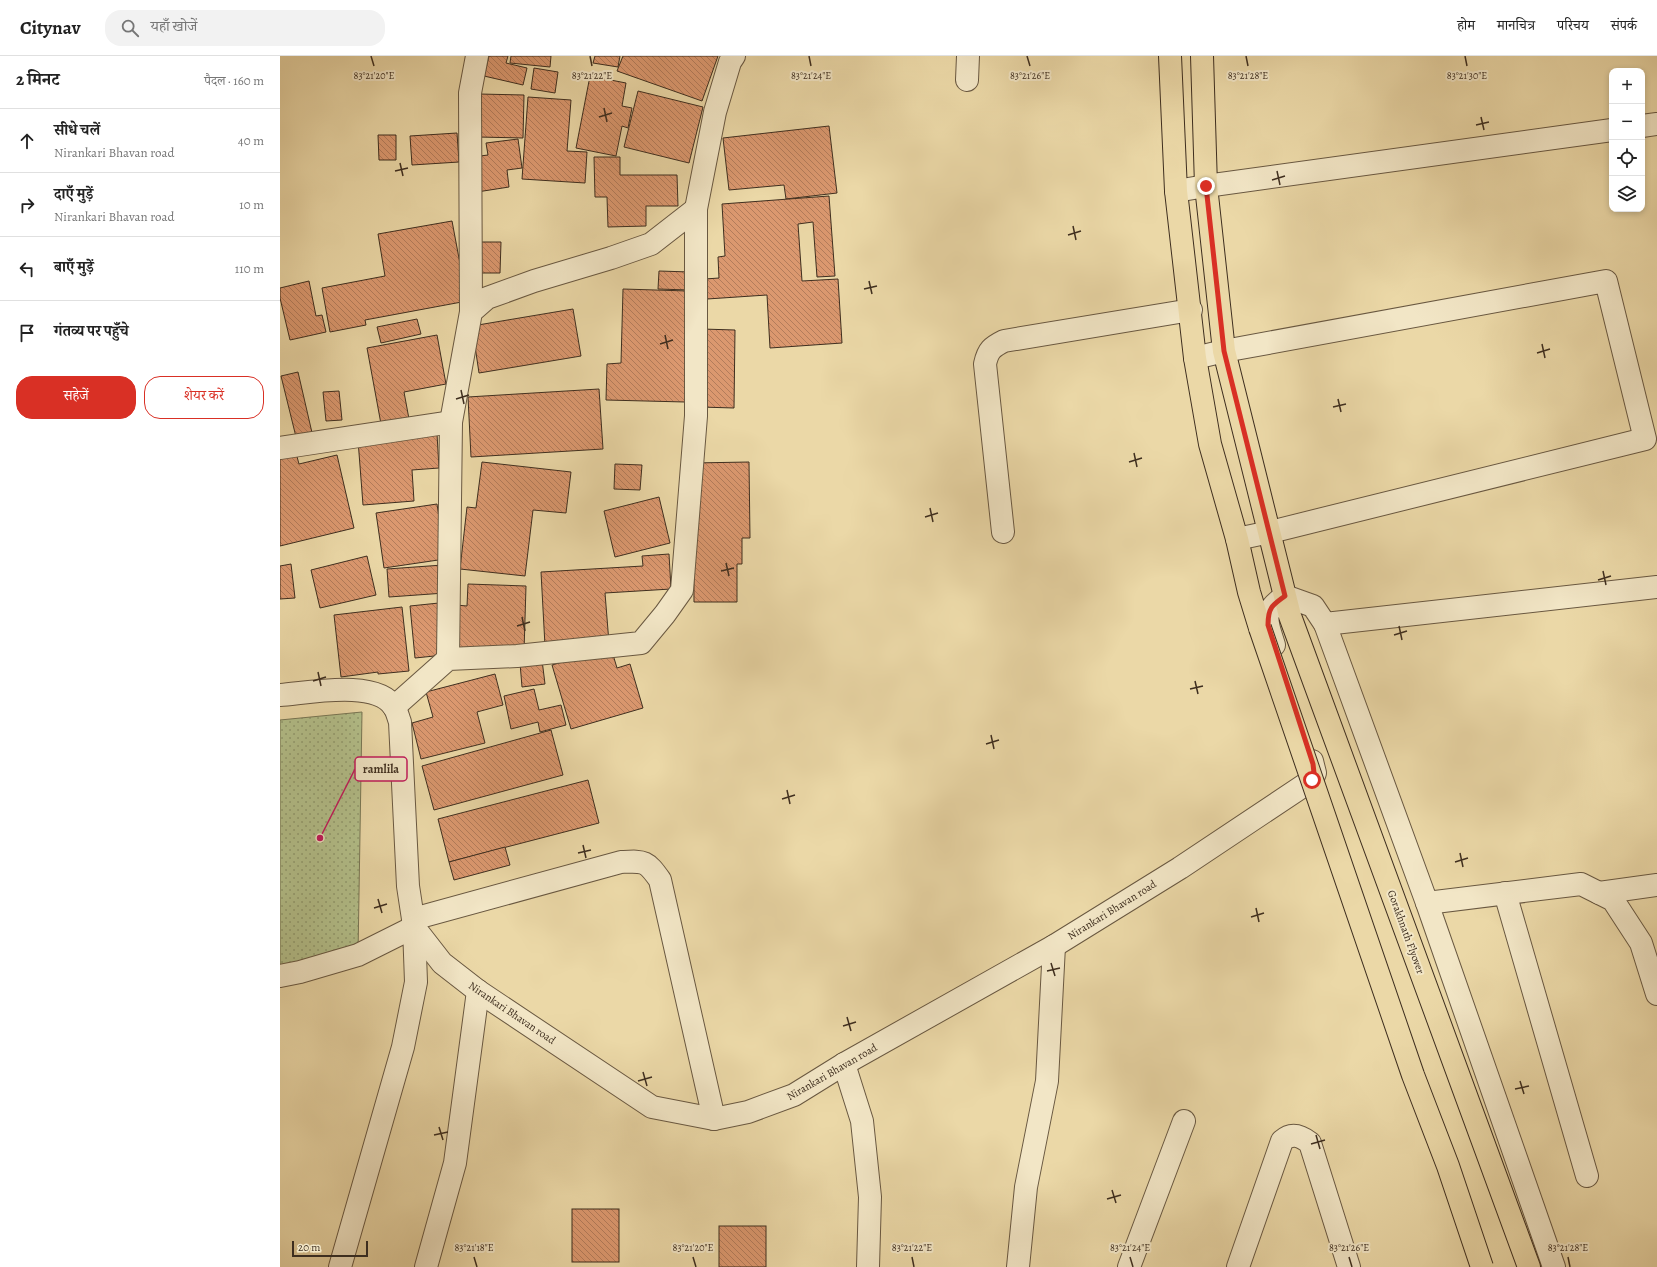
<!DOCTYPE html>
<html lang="hi">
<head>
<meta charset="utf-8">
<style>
	:root { --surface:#fff; --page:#f2f2f2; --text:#222; --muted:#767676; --line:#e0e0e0; --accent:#d93025 }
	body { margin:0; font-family:Alegreya,"Noto Serif Devanagari",serif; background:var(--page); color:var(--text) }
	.controls { position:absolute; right:12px; top:12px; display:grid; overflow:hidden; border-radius:8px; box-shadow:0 2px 6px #0003 }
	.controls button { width:36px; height:36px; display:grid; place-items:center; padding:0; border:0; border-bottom:1px solid var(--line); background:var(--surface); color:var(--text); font:20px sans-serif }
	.scale { position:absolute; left:12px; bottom:10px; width:76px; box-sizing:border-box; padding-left:4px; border:2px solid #3e2e1f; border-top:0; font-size:11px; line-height:14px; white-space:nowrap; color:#3e2e1f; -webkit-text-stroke:3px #f2e6c6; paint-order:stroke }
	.stop { position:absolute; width:12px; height:12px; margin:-9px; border:3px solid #d93025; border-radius:50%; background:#fff }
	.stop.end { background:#d93025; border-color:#fff; box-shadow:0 1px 4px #0008 }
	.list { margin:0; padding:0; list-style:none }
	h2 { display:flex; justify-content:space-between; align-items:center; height:52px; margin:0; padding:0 16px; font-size:17px }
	h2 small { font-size:13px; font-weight:400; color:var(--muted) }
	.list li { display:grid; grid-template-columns:26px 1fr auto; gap:12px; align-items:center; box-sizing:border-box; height:64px; padding:0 16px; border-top:1px solid var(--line) }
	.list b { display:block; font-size:15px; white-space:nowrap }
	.list p { margin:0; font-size:13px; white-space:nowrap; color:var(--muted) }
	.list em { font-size:13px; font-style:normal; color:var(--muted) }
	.actions { display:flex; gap:8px; padding:12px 16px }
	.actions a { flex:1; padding:9px 0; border:1px solid var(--accent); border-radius:16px; text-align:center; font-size:14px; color:var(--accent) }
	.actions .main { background:var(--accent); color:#fff }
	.icon { flex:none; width:22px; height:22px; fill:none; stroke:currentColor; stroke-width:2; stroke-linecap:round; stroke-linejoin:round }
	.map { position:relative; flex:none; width:1377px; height:1211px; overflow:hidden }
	header { display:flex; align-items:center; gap:24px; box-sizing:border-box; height:56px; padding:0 20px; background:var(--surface); border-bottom:1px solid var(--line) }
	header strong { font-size:19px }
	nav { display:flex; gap:22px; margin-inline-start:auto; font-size:14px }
	.search { width:280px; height:36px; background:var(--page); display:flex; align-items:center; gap:10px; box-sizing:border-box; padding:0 14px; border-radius:16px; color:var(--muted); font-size:15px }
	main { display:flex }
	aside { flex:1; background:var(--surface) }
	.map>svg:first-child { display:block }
	.park { fill:url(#park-dots); stroke:#787654 }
	.building { fill:url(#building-back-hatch); stroke:#3e2e1f }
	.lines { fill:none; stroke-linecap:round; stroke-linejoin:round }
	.minor-casing { stroke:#695841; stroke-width:24 }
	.major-casing { stroke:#3e2e1f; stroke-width:24 }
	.minor { stroke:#f2e6c6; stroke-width:22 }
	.major { stroke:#ebd8a7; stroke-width:22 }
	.major-bridge-casing { stroke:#3e2e1f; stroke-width:24; stroke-linecap:butt }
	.major-bridge { stroke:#ebd8a7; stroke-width:22 }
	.route { stroke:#d93025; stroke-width:5 }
	.ticks { fill:none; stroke:#3e2e1f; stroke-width:1.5 }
	.labels { text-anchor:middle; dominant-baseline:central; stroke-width:4; stroke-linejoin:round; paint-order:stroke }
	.street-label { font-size:11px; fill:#3e2e1f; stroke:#f2e6c6 }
	.ticks-label { font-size:10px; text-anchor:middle; fill:#3e2e1f; stroke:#f2e6c6; stroke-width:4; stroke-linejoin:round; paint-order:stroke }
	.leader { fill:none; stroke:#c2185b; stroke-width:1.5 }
	.callout-dot { fill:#c2185b; stroke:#f2e6c6; stroke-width:1.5 }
	.callout { fill:#f2e6c6; stroke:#c2185b; stroke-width:1.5 }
	.callout-label { font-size:12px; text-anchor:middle; font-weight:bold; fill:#3e2e1f }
</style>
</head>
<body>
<header>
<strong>Citynav</strong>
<div class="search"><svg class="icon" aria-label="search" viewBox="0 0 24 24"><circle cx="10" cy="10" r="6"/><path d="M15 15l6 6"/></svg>यहाँ खोजें</div>
<nav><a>होम</a><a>मानचित्र</a><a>परिचय</a><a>संपर्क</a></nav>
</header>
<main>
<aside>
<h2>2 मिनट<small>पैदल · 160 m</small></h2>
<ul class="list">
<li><svg class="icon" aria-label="ahead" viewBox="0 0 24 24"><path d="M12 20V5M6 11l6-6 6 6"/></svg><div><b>सीधे चलें</b><p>Nirankari Bhavan road</p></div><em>40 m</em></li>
<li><svg class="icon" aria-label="right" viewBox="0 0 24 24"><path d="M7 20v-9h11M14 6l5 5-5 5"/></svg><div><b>दाएँ मुड़ें</b><p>Nirankari Bhavan road</p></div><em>10 m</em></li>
<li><svg class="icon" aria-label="left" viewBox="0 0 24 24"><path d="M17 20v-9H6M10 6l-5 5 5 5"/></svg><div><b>बाएँ मुड़ें</b></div><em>110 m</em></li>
<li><svg class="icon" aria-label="arrive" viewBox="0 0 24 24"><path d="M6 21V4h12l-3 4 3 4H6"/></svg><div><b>गंतव्य पर पहुँचे</b></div></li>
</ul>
<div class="actions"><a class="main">सहेजें</a><a>शेयर करें</a></div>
</aside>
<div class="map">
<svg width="1377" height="1211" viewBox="0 0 1377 1211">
	<defs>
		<pattern id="park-dots" width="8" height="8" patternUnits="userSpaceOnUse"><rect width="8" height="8" fill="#b3bf8a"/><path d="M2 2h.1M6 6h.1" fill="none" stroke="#939c70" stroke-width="1.8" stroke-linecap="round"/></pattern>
		<pattern id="building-back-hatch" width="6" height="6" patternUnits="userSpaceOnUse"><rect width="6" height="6" fill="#db986f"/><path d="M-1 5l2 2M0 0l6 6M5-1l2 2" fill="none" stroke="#b37c5b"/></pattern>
	</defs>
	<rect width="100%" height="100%" fill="#ebd8a7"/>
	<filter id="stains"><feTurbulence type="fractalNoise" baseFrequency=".005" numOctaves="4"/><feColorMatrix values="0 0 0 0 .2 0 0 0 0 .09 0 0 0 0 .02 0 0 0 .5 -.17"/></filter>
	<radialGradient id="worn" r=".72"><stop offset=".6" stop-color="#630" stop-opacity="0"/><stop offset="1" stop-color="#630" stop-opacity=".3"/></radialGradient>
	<path class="park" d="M82,656L78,899L0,919V664Z"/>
	<g class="building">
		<path d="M209,0H228L226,7L247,12L243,29L204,20Z"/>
		<path d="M231,0H271L270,11L230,7Z"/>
		<path d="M315,0H340L338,11L313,7Z"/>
		<path d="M343,0H438L422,45L337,15Z"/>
		<path d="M254,12L278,16L275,37L251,33Z"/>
		<path d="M310,20L346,27L342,50L352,52L348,72L342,70L336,100L296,92Z"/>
		<path d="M358,35L423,51L409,107L344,91Z"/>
		<path d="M199,38L244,39L243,82L198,81Z"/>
		<path d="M248,41L291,44L287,95L307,96L305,127L242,123Z"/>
		<path d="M549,70L557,137L506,143L504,129L449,134L443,82Z"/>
		<path d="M177,77L179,106L132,109L130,80Z"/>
		<path d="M98,79H116V104H99Z"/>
		<path d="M238,83L242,112L227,114L229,131L197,136L192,101L208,99L206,87Z"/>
		<path d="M314,101H340V119H397L398,150H366V170L328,171L327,141H315Z"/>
		<path d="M549,140L555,220L537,221L533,166L518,168L522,225L558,223L562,287L490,292L487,239L427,243L425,223L439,222L438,201L445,200L442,148Z"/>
		<path d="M172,165L187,245L85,264L86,269L50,276L42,232L105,220L98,178Z"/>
		<path d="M194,186H221L220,217H194Z"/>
		<path d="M379,215L410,216L409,234L378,233Z"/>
		<path d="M29,225L36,260L42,259L46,276L10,284L0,242V232Z"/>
		<path d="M343,233L408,235L405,346L326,344L327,308L341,307Z"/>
		<path d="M293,253L301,300L199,317L192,270Z"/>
		<path d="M137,263L141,278L101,287L97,271Z"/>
		<path d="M422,273L455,274L454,352L420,351Z"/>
		<path d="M157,279L166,328L124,336L129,363L101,368L87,292Z"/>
		<path d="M18,316L33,381L17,385L1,320Z"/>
		<path d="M319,333L323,393L191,401L188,341Z"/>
		<path d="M59,335L62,364L46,365L43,336Z"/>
		<path d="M157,378L159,412L132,414L134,445L83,449L78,384Z"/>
		<path d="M16,397L19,408L57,399L74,472L0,490V400Z"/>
		<path d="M202,406L291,416L286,457L253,454L245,520L180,513L187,451L196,452Z"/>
		<path d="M469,406L470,482H462V508H457V546H414L413,407Z"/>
		<path d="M335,408L362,409L360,434L334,433Z"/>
		<path d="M379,441L390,487L335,501L324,455Z"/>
		<path d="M157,448L165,503L104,512L96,457Z"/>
		<path d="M389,498L391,533L325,537L329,587L265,590L261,516L363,510L362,500Z"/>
		<path d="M87,500L96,539L40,552L31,514Z"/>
		<path d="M11,508L15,542L0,543V510Z"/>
		<path d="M163,509L165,537L109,541L107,513Z"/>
		<path d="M188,528L246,530L244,596L175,594L176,549L187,550Z"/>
		<path d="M159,547L164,599L135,602L130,550Z"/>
		<path d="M122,551L129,615L98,618V616L61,621L54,559Z"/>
		<path d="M331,592L337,612L350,608L363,652L291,673L272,609Z"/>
		<path d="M262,604L265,628L242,631L240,607Z"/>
		<path d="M215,618L223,649L197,656L205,687L141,703L132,667L153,661L146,636Z"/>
		<path d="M254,633L259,654L281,649L286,669L260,676L258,666L231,673L224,640Z"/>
		<path d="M271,674L283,719L154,754L142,710Z"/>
		<path d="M308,724L319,767L169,806L158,763Z"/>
		<path d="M225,791L230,809L174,824L169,806Z"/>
		<rect x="292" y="1153" width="47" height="53"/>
		<rect x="439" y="1170" width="47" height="41"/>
	</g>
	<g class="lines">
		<defs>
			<g id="minor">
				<path d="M687,24L688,0"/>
				<path d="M1362,70L1377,68"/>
				<path d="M896,135L926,130L1332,74"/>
				<path d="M191,256L190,37L197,0"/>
				<path d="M915,302L944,295L1326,225L1365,383L990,476L957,483"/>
				<path d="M0,392L171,366"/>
				<path d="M723,476L705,308C708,294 712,291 724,285L911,254"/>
				<path d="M1045,568L1147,847L1301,828L1333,844L1361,887L1377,938"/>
				<path d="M994,589C986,563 981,557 1005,540L1033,550L1045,568L1377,531"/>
				<path d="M168,603L171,366L191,256L207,242L254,225L331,202L371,188L416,153"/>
				<path d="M0,639C28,637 97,623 114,651C117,655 118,661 120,666L128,830L133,863L134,871L162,907L198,935L372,1051L434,1063L468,1056L514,1039L564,1008L774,890L900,812L1032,724L1035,717L1032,705"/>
				<path d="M114,651L168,603L237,600L361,587L385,558L402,534L416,360V153L435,56L450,6L454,0"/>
				<path d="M1225,837L1307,1120"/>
				<path d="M1319,837L1377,829"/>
				<path d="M1147,847L1274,1211"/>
				<path d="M133,863L341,806C364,805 366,804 380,824L434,1063"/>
				<path d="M0,920L20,916L78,899L134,871L136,926L123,991L60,1211"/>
				<path d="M564,1008L582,1065L590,1141L588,1211"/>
				<path d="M146,1211L175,1107L198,935"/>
				<path d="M738,1211L746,1131L767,1025L774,890"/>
				<path d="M849,1211L904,1065"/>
				<path d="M958,1211L1002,1085C1012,1076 1021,1080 1030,1087L1069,1211"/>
			</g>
			<g id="major">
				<path d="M890,0L896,135L915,302L930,388L957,483L969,536L980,572"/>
				<path d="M922,0L926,130L944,295L1010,560L1249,1211"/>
			</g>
		</defs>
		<use href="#minor" class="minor-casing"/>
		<use href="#major" class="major-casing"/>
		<use href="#minor" class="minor"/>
		<use href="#major" class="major"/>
		<defs>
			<path id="major-bridge" d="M980,572L1133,1019L1168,1110L1202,1211"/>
		</defs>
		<use href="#major-bridge" class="major-bridge-casing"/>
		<use href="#major-bridge" class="major-bridge"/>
	</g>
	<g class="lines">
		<path class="route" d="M926,130L944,295L1005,540C992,549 988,552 988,569L1033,708L1034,717L1032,724"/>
	</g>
	<path class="ticks" d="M91,0L94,10M310,0L312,10M529,0L531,10M747,0L750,10M966,0L968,10M1185,0L1187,10M324,52L327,66M319,61L332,57M1201,61L1204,74M1196,69L1209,66M120,107L123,120M115,115L128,112M997,115L1000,129M992,124L1005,120M793,170L796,184M788,179L801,175M589,225L592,238M584,233L597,230M385,279L388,293M380,288L393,284M1262,288L1265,302M1257,297L1270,293M181,334L184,348M176,343L189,339M1058,343L1061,356M1053,351L1066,348M854,397L857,411M849,406L862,402M650,452L653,466M645,461L658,457M446,507L449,520M441,515L454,512M1323,515L1326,529M1318,524L1331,520M242,561L245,575M237,570L250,566M1119,570L1122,584M1114,579L1127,575M38,616L41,630M33,625L46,621M915,625L918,638M910,633L923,630M711,679L714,693M706,688L719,684M507,734L510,748M502,743L515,739M303,789L306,802M298,797L311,794M1180,797L1183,811M1175,806L1188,802M98,843L102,857M94,852L107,848M976,852L979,866M971,861L984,857M771,907L775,920M767,915L780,912M567,961L571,975M563,970L576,966M363,1016L367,1030M358,1025L372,1021M1240,1025L1244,1038M1235,1033L1249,1030M159,1071L163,1084M154,1079L168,1076M1036,1079L1040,1093M1031,1088L1045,1084M832,1134L836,1147M827,1143L841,1139M194,1201L197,1211M413,1201L416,1211M632,1201L634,1211M850,1201L853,1211M1069,1201L1072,1211M1288,1201L1290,1211"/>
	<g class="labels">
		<g class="street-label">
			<text transform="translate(832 854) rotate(-32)">Nirankari Bhavan road</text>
			<text transform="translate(1126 876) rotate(70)">Gorakhnath Flyover</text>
			<text transform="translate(232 957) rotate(34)">Nirankari Bhavan road</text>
			<text transform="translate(552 1016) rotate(-30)">Nirankari Bhavan road</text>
		</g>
	</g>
	<g class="ticks-label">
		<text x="94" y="23">83°21'20"E</text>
		<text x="312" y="23">83°21'22"E</text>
		<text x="531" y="23">83°21'24"E</text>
		<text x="750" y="23">83°21'26"E</text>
		<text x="968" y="23">83°21'28"E</text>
		<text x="1187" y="23">83°21'30"E</text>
		<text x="194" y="1195">83°21'18"E</text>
		<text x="413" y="1195">83°21'20"E</text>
		<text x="632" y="1195">83°21'22"E</text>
		<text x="850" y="1195">83°21'24"E</text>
		<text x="1069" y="1195">83°21'26"E</text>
		<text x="1288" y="1195">83°21'28"E</text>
	</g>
	<path class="leader" d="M40 782L75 713"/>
	<circle class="callout-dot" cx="40" cy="782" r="4"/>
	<rect class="callout" x="75" y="701" width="52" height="24" rx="4"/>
	<g class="callout-label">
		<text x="101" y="717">ramlila</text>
	</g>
	<rect width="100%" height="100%" filter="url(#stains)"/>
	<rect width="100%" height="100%" fill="url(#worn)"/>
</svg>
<div class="controls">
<button>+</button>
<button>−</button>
<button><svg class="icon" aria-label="locate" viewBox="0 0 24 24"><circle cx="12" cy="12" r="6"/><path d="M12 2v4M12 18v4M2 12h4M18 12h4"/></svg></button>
<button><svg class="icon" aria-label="layers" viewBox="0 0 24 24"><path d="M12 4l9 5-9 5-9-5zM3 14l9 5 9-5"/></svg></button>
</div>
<div class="scale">20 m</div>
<div class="stop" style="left:1032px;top:724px"></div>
<div class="stop end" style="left:926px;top:130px"></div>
</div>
</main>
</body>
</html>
